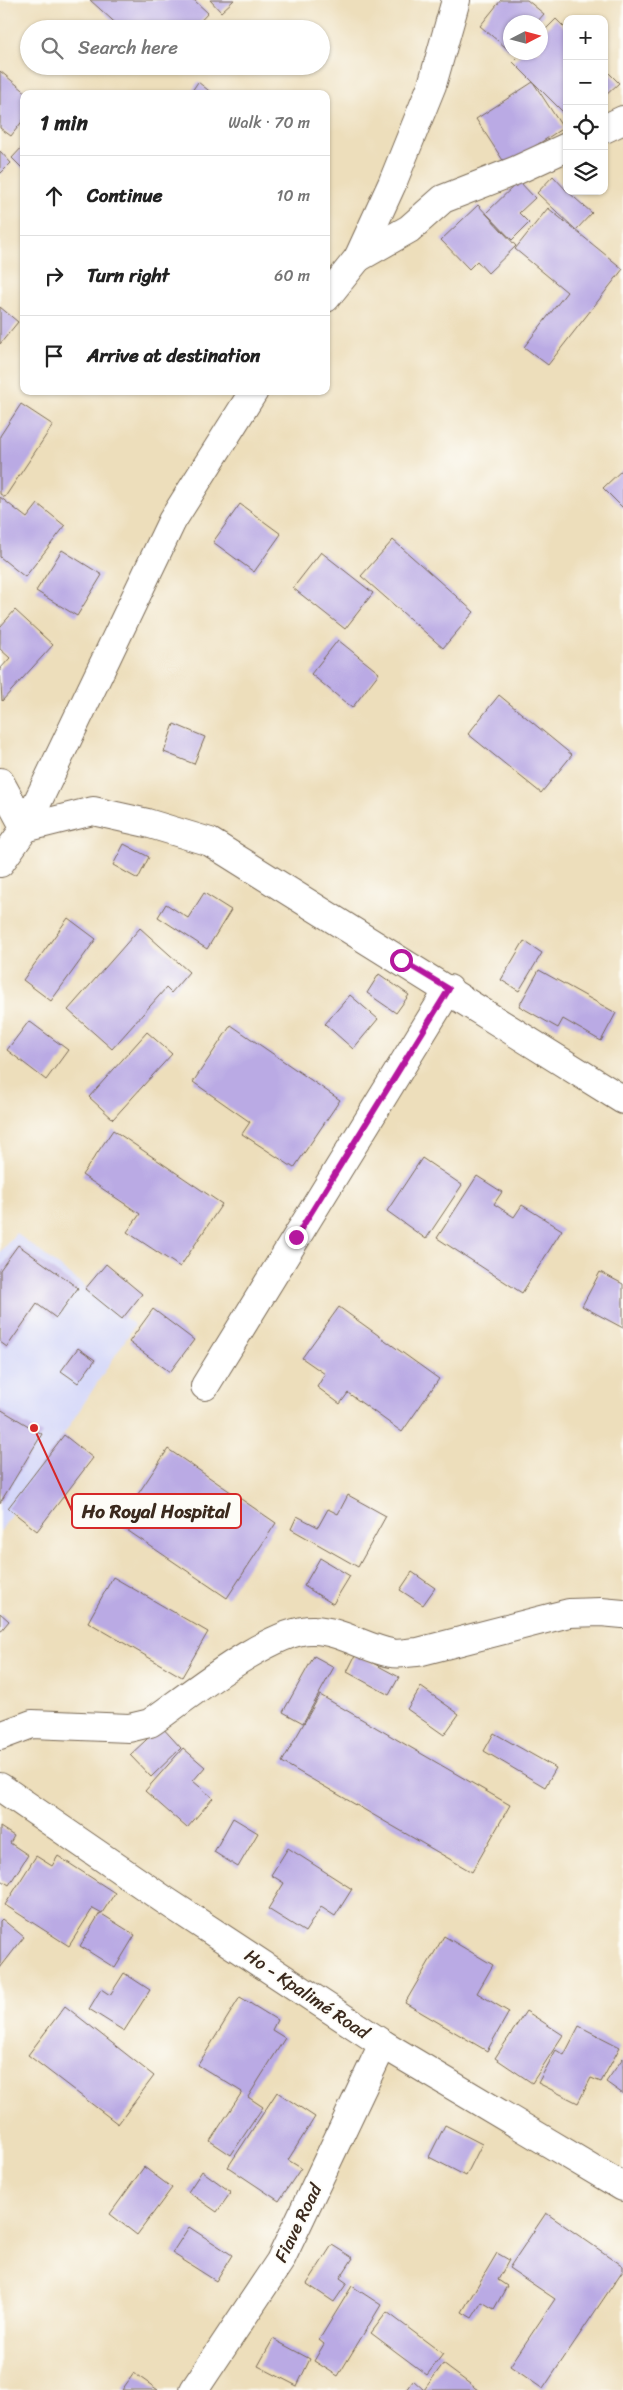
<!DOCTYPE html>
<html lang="en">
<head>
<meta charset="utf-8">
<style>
	:root { --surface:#fff; --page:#f6f6f6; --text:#222; --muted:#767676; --line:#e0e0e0 }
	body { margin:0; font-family:Sriracha,sans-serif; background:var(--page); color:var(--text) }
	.controls { position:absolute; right:15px; top:15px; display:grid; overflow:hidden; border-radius:10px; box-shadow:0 1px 4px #0004 }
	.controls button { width:45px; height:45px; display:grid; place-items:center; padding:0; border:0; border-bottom:1px solid var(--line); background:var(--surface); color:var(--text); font:25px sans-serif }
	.compass { position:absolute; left:503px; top:15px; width:45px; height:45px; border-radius:50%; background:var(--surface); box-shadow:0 1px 4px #0004; rotate:84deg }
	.stop { position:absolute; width:15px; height:15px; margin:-11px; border:4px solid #b5179e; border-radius:50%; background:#fff }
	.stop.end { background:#b5179e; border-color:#fff; box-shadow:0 1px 5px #0008 }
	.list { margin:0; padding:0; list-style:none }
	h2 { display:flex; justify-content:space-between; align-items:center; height:65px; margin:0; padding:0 20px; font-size:21px }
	h2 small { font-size:16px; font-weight:400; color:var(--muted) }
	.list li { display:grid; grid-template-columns:32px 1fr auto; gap:15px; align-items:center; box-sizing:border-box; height:80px; padding:0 20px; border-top:1px solid var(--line) }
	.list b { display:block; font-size:19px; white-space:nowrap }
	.list em { font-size:16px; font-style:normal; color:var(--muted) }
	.icon { flex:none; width:28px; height:28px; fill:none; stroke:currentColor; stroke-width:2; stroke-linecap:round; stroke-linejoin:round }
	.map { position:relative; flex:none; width:623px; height:2390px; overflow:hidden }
	.search { position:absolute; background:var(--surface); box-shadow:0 1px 4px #0004; left:20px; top:20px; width:310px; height:55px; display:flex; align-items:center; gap:12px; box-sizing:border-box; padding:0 18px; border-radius:28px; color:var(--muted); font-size:19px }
	.panel { position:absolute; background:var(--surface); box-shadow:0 1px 4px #0004; left:20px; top:90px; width:310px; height:305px; border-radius:10px }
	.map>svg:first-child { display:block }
	.built { fill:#d5d8f9 }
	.building { fill:#baaae4 }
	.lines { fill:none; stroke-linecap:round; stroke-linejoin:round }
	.minor-casing { stroke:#796955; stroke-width:30 }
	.tertiary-casing { stroke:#796955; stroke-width:30 }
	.secondary-casing { stroke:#796955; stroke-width:30 }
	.minor { stroke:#fff; stroke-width:28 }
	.tertiary { stroke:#fff; stroke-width:28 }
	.secondary { stroke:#fff; stroke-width:28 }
	.route { stroke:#b5179e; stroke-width:6 }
	.labels { text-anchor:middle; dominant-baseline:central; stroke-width:4; stroke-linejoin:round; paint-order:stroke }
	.street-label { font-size:18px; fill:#3b2a1e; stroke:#fdfcf7 }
	.leader { fill:none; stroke:#d62828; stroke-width:2 }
	.callout-dot { fill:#d62828; stroke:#fdfcf7; stroke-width:2 }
	.callout { fill:#fdfcf7; stroke:#d62828; stroke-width:2 }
	.callout-label { font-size:19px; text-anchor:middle; font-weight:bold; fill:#3b2a1e }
</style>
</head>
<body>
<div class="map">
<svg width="623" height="2390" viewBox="0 0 623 2390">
	<rect width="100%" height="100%" fill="#fdfcf7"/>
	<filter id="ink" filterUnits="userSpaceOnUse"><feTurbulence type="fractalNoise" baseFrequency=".02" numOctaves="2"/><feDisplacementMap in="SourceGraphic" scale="10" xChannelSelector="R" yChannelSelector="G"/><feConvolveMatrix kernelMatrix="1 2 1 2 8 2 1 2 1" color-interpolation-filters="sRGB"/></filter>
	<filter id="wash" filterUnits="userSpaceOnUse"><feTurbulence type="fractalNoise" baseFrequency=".0096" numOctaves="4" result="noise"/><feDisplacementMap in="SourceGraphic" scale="20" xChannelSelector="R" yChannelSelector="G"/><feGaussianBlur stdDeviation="1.12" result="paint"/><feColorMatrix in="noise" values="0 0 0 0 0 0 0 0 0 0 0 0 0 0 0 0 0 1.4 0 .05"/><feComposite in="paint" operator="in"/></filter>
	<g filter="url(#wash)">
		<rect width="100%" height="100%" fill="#eddebb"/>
		<path class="built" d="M16,1233L135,1325L0,1532V1252Z"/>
		<g id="blocks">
			<g class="building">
				<path d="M90,0H194L208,13L193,29H122Z"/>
				<path d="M210,0H234L221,12Z"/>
				<path d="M501,0H527L544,14L537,22H510V51L480,26Z"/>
				<path d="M556,19L567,30V116L513,62L523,52H540V35Z"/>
				<path d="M604,68L619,83L604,97Z"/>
				<path d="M0,71L28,94H24V119L11,136L0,128Z"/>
				<path d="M198,82L213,94H190Z"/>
				<path d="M533,82L563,128L506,165L476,119Z"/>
				<path d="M24,145V170L12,158Z"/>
				<path d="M0,151L11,163L0,174Z"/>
				<path d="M553,176L567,191L592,213L576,230L537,193Z"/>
				<path d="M519,181L535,198L519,213L529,223L512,240L486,213Z"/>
				<path d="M478,205L516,246L488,273L477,261L469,269L441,240Z"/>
				<path d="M548,208L623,269L548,365L524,347L567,292L515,249Z"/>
				<path d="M0,307L18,322L0,344Z"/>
				<path d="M21,404L53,425L5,497L0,494V436Z"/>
				<path d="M623,469V508L603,488Z"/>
				<path d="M0,497L27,518L38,504L65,526L25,577L0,557Z"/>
				<path d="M240,504L281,534L254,572L213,542Z"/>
				<path d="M393,540L474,612L443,648L361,576Z"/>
				<path d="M62,550L102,575L77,616L36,591Z"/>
				<path d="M321,552L373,593L345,629L293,588Z"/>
				<path d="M15,610L53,645L2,701L0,669L10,658L0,649V627Z"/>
				<path d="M338,640L379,673L352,708L311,674Z"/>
				<path d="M499,695L572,755L541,793L468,734Z"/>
				<path d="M174,724L205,737L194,764L164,752Z"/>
				<path d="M124,844L149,857L138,879L113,865Z"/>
				<path d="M204,893L231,910L207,949L158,917L166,904L188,918Z"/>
				<path d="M68,918L96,939L51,1001L23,980Z"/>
				<path d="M140,928L189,972L171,993L166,988L112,1049L68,1010Z"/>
				<path d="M524,941L542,953L519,991L501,980Z"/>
				<path d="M539,970L616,1013L601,1041L563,1019L558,1028L519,1006Z"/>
				<path d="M379,974L409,995L396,1013L367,993Z"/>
				<path d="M350,995L378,1019L353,1049L325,1024Z"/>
				<path d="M29,1021L68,1050L46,1080L7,1050Z"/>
				<path d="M231,1025L340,1100L294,1168L242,1134L250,1122L193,1082Z"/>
				<path d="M147,1032L172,1054L113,1119L89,1097Z"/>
				<path d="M113,1130L222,1204L180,1267L127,1232L140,1214L82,1175Z"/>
				<path d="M422,1158L462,1185L426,1239L387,1211Z"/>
				<path d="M477,1176L502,1192L494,1204L514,1217L522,1205L562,1230L522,1293L437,1238Z"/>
				<path d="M18,1245L78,1288L56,1318L37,1304L7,1347L0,1342V1270Z"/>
				<path d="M106,1264L142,1294L122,1319L85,1289Z"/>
				<path d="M600,1272L623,1284V1328L582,1306Z"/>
				<path d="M339,1307L439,1379L402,1432L348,1393L340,1404L317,1387L325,1374L302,1358Z"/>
				<path d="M153,1309L194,1340L170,1372L129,1342Z"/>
				<path d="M78,1348L95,1360L78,1383L61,1371Z"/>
				<path d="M0,1409L42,1434L0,1503Z"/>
				<path d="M64,1435L93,1458L37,1531L8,1508Z"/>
				<path d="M168,1449L276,1523L227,1598L118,1524Z"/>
				<path d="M348,1495L386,1516L358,1567L291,1529L297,1516L318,1527L328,1509L338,1514Z"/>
				<path d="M320,1558L350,1576L333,1604L304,1586Z"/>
				<path d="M412,1572L435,1588L423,1605L400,1590Z"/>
				<path d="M113,1577L208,1632L182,1677L88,1622Z"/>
				<path d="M0,1613L9,1621L0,1632Z"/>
				<path d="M356,1654L399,1677L389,1695L347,1672Z"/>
				<path d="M314,1656L334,1667L303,1723L283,1712Z"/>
				<path d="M421,1687L459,1714L444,1735L407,1709Z"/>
				<path d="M320,1695L510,1805L472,1872L282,1762Z"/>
				<path d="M161,1726L181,1748L151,1777L130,1755Z"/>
				<path d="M494,1733L556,1768L545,1787L484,1751Z"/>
				<path d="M183,1748L205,1767L193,1781L213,1798L187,1828L145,1791Z"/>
				<path d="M233,1818L258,1833L238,1867L214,1852Z"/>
				<path d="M0,1827L14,1836L10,1843L28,1855L9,1885L0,1879Z"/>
				<path d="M288,1848L352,1889L335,1916L321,1907L305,1932L268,1909L284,1883L271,1875Z"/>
				<path d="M36,1856L52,1866L58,1856L115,1893L102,1913L93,1908L69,1946L5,1905Z"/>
				<path d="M100,1913L135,1935L115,1968L80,1946Z"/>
				<path d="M2,1919L24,1937L0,1968V1921Z"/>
				<path d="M444,1936L493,1965L477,1993L509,2012L487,2051L405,2003Z"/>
				<path d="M124,1973L150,1990L124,2031L89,2009L101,1989L110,1995Z"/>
				<path d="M240,1997L277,2020L272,2030L285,2038L248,2097L263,2107L231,2155L210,2141L242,2092L198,2065Z"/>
				<path d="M65,2006L154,2076L118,2124L28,2055Z"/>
				<path d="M526,2011L563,2035L532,2083L495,2058Z"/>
				<path d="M579,2026L620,2047L601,2082L591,2078L578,2103L538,2083L556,2050L564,2055Z"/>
				<path d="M623,2058V2094L606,2082Z"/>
				<path d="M277,2092L315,2117L288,2160L301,2168L279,2201L228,2167Z"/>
				<path d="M445,2125L482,2144L466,2176L429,2157Z"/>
				<path d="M144,2167L172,2188L137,2235L110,2214Z"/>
				<path d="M202,2171L231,2192L217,2212L188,2192Z"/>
				<path d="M546,2213L623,2266V2270L543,2389L510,2366L555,2299L509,2268Z"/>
				<path d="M189,2227L232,2255L216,2281L172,2253Z"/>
				<path d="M332,2245L353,2258L340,2278L347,2283L334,2302L307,2284Z"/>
				<path d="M497,2253L509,2260L498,2280L507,2286L494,2309L482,2302L472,2318L462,2312Z"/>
				<path d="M352,2286L381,2305L338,2376L314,2361L324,2344L319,2340Z"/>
				<path d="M387,2312L443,2354L427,2375L371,2333Z"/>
				<path d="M273,2339L310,2359L297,2386L258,2366Z"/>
				<path d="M443,2364L478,2390H406L413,2380L424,2390Z"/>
				<path d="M134,2373L158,2390H122Z"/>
			</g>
		</g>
	</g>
	<g filter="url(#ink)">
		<use href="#blocks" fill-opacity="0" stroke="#796955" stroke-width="1"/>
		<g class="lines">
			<defs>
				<g id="minor">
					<path d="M604,129L623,120"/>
					<path d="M358,258L409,229L443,199L517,170L567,147"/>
					<path d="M326,298L358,258L392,184L432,85L456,0"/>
					<path d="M0,782L25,828"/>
					<path d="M25,828L93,811L147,823L210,842L623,1100"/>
					<path d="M0,863L25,828L172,521L254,391"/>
					<path d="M205,1386L449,989"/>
					<path d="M0,1736L32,1724L129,1728L150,1723C186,1698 273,1627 314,1630C341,1631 365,1648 391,1653C399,1655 409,1652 418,1652L569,1613L601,1612L623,1614"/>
				</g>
				<path id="tertiary" d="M194,2390L280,2261L383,2044"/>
				<path id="secondary" d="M0,1787L163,1899L383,2044L623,2187"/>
			</defs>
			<use href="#minor" class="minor-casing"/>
			<use href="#tertiary" class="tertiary-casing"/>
			<use href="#secondary" class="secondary-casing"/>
			<use href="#minor" class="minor"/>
			<use href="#tertiary" class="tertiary"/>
			<use href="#secondary" class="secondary"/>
		</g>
	</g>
	<g class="lines" filter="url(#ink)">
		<path class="route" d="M296,1237L449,989L401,960"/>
	</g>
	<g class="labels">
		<g class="street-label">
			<text transform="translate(307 1994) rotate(34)">Ho - Kpalimé Road</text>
			<text transform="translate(298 2223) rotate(-64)">Fiave Road</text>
		</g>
	</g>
	<path class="leader" d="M34 1428L72 1511"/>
	<circle class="callout-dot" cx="34" cy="1428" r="5"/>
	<rect class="callout" x="72" y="1494" width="169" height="34" rx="5"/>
	<g class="callout-label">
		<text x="156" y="1518">Ho Royal Hospital</text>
	</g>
</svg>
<div class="controls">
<button>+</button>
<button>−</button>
<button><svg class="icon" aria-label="locate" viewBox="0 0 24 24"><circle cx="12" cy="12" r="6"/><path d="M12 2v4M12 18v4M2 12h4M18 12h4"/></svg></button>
<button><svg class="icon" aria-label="layers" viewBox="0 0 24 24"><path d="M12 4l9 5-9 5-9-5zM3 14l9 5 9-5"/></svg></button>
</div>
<svg class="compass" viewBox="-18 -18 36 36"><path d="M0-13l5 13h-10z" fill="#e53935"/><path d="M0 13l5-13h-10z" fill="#767676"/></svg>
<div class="stop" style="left:401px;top:960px"></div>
<div class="stop end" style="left:296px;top:1237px"></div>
<div class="search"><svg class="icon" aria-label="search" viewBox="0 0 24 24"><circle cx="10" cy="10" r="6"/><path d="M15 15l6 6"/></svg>Search here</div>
<section class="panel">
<h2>1 min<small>Walk · 70 m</small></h2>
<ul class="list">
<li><svg class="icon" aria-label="ahead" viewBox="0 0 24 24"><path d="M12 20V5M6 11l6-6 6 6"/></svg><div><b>Continue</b></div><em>10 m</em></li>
<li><svg class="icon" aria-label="right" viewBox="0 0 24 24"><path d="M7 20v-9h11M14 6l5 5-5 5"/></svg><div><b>Turn right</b></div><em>60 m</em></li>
<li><svg class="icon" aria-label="arrive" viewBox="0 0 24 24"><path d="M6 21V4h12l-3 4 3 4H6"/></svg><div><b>Arrive at destination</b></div></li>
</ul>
</section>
</div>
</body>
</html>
